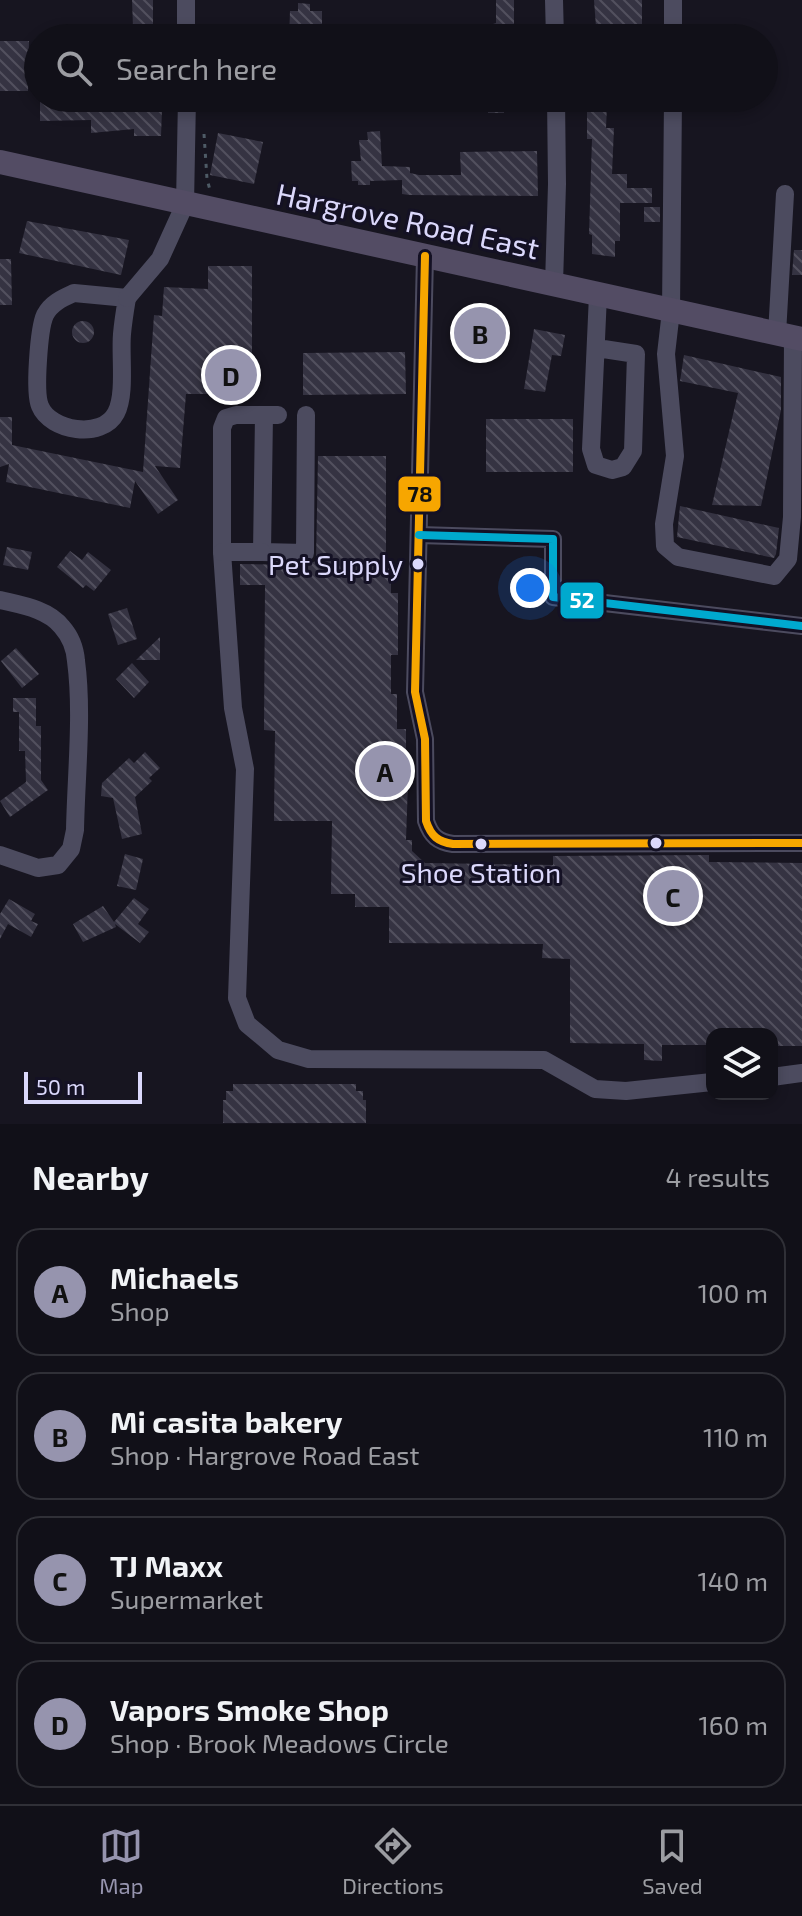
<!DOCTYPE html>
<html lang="en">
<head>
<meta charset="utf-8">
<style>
	:root { --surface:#111018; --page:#1a1921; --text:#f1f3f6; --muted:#9c9da2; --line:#303037; --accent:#9694ae }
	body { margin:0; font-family:"Exo 2",sans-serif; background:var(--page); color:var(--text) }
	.controls { position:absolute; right:24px; bottom:24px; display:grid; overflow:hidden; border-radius:16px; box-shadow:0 4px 12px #0003 }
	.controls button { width:72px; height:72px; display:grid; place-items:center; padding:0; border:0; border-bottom:2px solid var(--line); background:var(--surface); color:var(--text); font:40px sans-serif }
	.scale { position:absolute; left:24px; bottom:20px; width:118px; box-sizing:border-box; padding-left:8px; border:4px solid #dbd8fb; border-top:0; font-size:22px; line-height:28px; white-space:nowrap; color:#dbd8fb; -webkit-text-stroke:6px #141124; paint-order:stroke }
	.you { position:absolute; left:530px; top:588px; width:28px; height:28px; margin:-20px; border:6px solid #fff; border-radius:50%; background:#1a73e8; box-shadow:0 0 0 12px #1a73e833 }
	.badge { display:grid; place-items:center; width:52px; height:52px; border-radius:50%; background:var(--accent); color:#111; font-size:26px; font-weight:700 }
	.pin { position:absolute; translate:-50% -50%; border:4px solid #fff; box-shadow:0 2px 8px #0006 }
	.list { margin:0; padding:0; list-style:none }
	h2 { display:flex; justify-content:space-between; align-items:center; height:104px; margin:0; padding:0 32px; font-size:34px }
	h2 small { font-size:26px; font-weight:400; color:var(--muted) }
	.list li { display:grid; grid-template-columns:52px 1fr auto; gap:24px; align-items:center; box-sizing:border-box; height:128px; margin:0 16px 16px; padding:0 16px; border:2px solid var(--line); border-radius:24px }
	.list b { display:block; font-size:30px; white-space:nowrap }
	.list p { margin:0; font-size:26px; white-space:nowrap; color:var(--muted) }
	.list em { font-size:26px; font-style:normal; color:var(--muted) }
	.icon { flex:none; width:44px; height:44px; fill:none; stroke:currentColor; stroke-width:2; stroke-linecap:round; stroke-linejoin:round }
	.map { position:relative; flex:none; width:802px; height:1124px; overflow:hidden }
	.search { position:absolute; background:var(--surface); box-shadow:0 4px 12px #0003; left:24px; right:24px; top:24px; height:88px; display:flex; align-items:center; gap:20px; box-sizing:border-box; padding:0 28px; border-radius:44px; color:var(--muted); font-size:30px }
	.sheet { height:680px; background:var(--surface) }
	nav { display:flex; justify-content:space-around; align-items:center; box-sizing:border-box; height:112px; border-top:2px solid var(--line); background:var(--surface); font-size:22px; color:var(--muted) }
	nav a { display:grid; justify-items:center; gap:4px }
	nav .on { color:var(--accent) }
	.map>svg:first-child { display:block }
	.building { fill:url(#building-back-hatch) }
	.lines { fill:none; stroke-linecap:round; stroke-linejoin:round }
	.path { stroke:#4e5b66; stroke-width:3; stroke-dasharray:4 6; stroke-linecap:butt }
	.minor { stroke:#4c4b5f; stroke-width:18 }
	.major { stroke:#534c64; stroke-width:24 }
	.bus-1-casing { stroke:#141124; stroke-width:14 }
	.bus-2-casing { stroke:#141124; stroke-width:14 }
	.bus-1 { stroke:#f7a600; stroke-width:8 }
	.bus-2 { stroke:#00a9ce; stroke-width:8 }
	.bus-dot { fill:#dbd8fb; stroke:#141124; stroke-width:3 }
	.labels { text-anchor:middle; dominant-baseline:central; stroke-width:6; stroke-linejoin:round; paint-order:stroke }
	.bus-label { font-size:28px; fill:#dbd8fb; stroke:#141124; text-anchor:end }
	.street-label { font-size:30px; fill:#dbd8fb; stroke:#141124 }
	.line-badge { stroke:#141124; stroke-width:3 }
	.badge-label { font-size:22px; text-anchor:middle; font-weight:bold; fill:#fff }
	.pale-badge-label { font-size:22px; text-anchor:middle; font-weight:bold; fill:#111 }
</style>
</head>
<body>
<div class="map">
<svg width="802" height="1124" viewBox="0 0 802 1124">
	<defs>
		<pattern id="building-back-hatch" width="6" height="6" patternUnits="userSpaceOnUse" patternTransform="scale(2)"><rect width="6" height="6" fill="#353342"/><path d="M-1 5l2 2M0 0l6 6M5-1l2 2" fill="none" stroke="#52505e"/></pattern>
	</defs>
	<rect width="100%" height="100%" fill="#171520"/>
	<g class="building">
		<path d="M132,0H153V27H133Z"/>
		<path d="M496,0H514V38H490V25L496,23Z"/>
		<path d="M594,0H642V26L596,27Z"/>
		<path d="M298,3L310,4V11H322V38H289L290,11H298Z"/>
		<path d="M0,41H29L28,91H0Z"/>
		<rect x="488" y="98" width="16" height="15"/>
		<path d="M40,99H70V107L118,106V110H162L161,136H134V129L91,133V120L40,121Z"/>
		<path d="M594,105L607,106L606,128H614L612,174H627V188H652V203H620V241H615V257L592,254V235L589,234L592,139H587V107Z"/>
		<path d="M380,131L382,166L410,167V173L419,175H461L460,152L537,151L538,196L409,195L402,194V180L370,181V185H358V181H352L351,161H361L359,140H368L367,132Z"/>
		<path d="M218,133L263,142L254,184L210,175Z"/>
		<rect x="644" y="207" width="16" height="15"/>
		<path d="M27,221L129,240L121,275L19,253Z"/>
		<path d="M794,250H802V275H792Z"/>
		<path d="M0,259H11L12,305H0Z"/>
		<path d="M208,266H252V394H186L180,468L155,466L178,500L158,514L135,481L130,508L6,482L9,464L0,467V417H12V445L143,472L154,315L162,316L164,287L208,289Z"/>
		<path d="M467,320L488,324L485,349L463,345Z"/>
		<circle cx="83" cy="332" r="11"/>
		<path d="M534,329L565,335L561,356L552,355L545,392L524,389Z"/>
		<path d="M405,352L406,394L303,395V353Z"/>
		<path d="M684,355L781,377V410L761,506L712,505L738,393L680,381Z"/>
		<rect x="486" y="419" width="87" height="53"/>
		<path d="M318,456H386V562H391V593H398V655H391V694H397V729H406V754H409L406,840H412V851L425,863L553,865V856L709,855V862L802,863V1046H772V1034H712V1045H662V1061L644,1060V1044L570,1043V959L542,958L543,944L389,943V907H355V894H331L332,821H274L275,731L264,730L265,585H240V564L305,565L316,561Z"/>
		<path d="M680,506L779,528L776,554L774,558L677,537Z"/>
		<path d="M7,547L32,552L28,570L3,565Z"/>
		<path d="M70,551L82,560L88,552L111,570L94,591L86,585L83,588L57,567Z"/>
		<path d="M127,608L137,639L118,645L108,614Z"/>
		<path d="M160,637V660H136Z"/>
		<path d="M16,648L39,674L22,688L1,661Z"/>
		<path d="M132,663L149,682L134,698L116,679Z"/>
		<path d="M13,698H36V726H41V780L48,790L10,817L0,801L26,782L25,751H19V712H13Z"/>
		<path d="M145,752L160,768L149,778L152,781L135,797L142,834L122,839L113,798L101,796L102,783L129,758L134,763Z"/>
		<path d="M125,854L143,859L136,890L117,886Z"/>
		<path d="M134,898L149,909L138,924L149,932L140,943L115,924L116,927L83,942L73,924L103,906L114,922Z"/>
		<path d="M9,899L35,914L31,921L38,924L31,937L8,924L0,939V914Z"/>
		<path d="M233,1084H356V1091H363V1100H366V1123H223V1100H226V1091H233Z"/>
	</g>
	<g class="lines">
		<path class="path" d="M204,134L207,179L210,190"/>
		<g class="minor">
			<path d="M186,0V38"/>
			<path d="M554,0L555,38"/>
			<path d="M673,0V38"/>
			<path d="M673,98L671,311L666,354L675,456L664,524L665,546L678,557L774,576L788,559L792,517L793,337"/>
			<path d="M425,256L415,692L425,739L426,821C431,836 438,842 453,844L802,843"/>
			<path d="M554,284L557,184L556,98"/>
			<path d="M74,293L127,298C125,310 123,322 122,334C120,356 126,394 116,413C102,440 50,431 40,406C34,392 39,328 45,315C51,303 63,298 74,293Z"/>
			<path d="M127,298L160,259L185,204L187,98"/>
			<path d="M777,334L785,194"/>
			<path d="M597,348L636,354L633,451L623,467L612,470L596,465L591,449L598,295"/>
			<path d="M264,415L262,552L305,553L306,415"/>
			<path d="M278,415H236L226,418L222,428V552L233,708L245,769L237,998L247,1024L278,1050L309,1059L544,1060L595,1089L626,1091L712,1082"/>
			<path d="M419,535L553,539V597L802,626"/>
			<path d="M222,552H262"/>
			<path d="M0,600C21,605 48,609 62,627C70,636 75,648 76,661C83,713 76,776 75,830L71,849L58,865L38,868L0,855"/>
			<path d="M772,1077L802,1073"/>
		</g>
		<path class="major" d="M0,162L802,339"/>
		<defs>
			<path id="bus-1" d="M425,256L415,692L425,739L426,821C431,836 438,842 453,844L802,843"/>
			<path id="bus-2" d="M419,535L553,539V597L802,626"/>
		</defs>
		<use href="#bus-1" class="bus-1-casing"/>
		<use href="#bus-2" class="bus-2-casing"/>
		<use href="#bus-1" class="bus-1"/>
		<use href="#bus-2" class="bus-2"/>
	</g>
	<g class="bus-dot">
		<circle cx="418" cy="564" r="7"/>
		<circle cx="656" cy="843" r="7"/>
		<circle cx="481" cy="844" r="7"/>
	</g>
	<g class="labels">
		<g class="bus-label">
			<text x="403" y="564">Pet Supply</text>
			<text x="481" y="872" text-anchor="middle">Shoe Station</text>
		</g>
		<g class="street-label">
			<text transform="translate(408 220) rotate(12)">Hargrove Road East</text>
		</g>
	</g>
	<g class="line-badge">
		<rect x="397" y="475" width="45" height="38" rx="8" fill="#f7a600"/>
		<rect x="559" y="581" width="46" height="39" rx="8" fill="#00a9ce"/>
	</g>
	<g class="badge-label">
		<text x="582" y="608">52</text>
	</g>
	<g class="pale-badge-label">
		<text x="420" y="502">78</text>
	</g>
</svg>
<div class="controls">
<button><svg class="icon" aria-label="layers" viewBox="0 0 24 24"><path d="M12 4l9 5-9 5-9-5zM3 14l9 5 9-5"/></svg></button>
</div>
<div class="scale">50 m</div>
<div class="you"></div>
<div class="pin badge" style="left:385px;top:771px">A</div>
<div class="pin badge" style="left:480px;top:333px">B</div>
<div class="pin badge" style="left:673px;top:896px">C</div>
<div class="pin badge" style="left:231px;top:375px">D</div>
<div class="search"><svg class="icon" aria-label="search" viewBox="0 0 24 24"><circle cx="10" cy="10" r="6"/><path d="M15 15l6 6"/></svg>Search here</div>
</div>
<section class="sheet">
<h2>Nearby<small>4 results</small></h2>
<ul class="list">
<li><span class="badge">A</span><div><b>Michaels</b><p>Shop</p></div><em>100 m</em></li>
<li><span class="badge">B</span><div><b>Mi casita bakery</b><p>Shop · Hargrove Road East</p></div><em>110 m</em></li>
<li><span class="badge">C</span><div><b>TJ Maxx</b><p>Supermarket</p></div><em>140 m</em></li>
<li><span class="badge">D</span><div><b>Vapors Smoke Shop</b><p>Shop · Brook Meadows Circle</p></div><em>160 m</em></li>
</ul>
</section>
<nav>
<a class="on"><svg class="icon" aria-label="map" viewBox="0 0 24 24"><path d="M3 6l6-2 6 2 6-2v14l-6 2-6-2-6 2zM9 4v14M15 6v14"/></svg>Map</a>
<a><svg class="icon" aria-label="directions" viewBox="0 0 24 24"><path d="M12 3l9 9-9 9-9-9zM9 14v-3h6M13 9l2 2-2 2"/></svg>Directions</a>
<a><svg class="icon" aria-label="saved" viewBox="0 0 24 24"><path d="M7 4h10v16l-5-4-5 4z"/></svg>Saved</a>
</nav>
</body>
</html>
